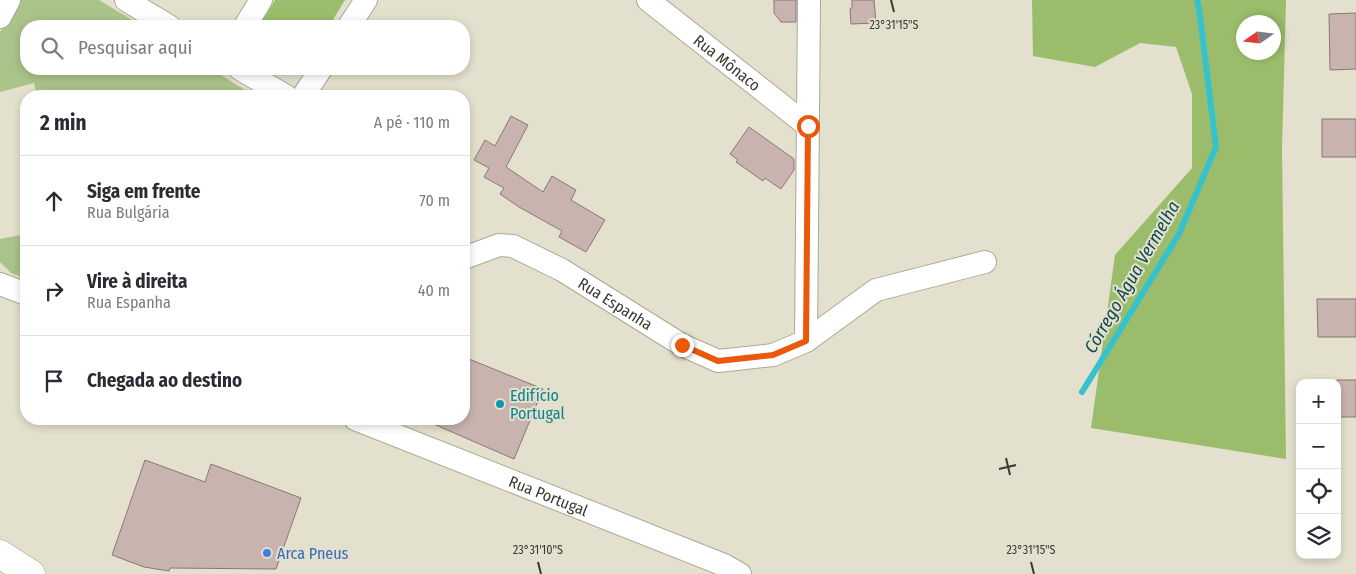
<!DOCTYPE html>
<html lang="pt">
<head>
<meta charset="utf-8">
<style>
	:root { --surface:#fff; --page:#f7f7f7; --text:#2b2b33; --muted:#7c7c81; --line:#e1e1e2 }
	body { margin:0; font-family:"Fira Sans Condensed",sans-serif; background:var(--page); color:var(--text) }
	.controls { position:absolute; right:15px; bottom:15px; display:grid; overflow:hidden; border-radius:10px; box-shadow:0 2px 8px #0003 }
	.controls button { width:45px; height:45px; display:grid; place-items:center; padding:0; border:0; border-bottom:1px solid var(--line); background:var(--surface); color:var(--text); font:25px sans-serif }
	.compass { position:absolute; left:1236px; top:15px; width:45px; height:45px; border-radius:50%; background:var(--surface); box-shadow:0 2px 8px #0003; rotate:256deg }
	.stop { position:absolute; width:15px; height:15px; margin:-11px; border:4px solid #ea580c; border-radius:50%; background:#fff }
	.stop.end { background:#ea580c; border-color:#fff; box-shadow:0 1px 5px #0008 }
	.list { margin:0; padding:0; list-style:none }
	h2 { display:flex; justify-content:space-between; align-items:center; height:65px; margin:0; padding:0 20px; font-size:21px }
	h2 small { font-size:16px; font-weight:400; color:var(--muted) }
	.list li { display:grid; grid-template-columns:32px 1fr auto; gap:15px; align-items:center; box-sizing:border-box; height:90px; padding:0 20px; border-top:1px solid var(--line) }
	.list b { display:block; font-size:19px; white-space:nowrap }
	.list p { margin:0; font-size:16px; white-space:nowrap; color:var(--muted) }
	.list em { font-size:16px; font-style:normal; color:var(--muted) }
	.icon { flex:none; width:28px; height:28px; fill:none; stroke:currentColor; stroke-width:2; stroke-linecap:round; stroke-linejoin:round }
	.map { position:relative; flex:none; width:1356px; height:574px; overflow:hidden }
	.search { position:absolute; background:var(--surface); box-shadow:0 2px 8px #0003; left:20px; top:20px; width:450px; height:55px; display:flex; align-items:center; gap:12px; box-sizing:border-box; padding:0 18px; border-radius:20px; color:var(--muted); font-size:19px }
	.panel { position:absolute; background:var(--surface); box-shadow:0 2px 8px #0003; left:20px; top:90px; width:450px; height:335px; border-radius:20px }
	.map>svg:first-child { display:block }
	.green { fill:#aac389 }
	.forest { fill:#9bbd6b; fill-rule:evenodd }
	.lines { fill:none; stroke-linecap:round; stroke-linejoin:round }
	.stream { stroke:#35c2cd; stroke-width:6 }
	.building { fill:#c8b3ae; stroke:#8b7773 }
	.street-casing { stroke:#aba896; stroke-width:24 }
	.secondary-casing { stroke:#aba896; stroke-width:29 }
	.street { stroke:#fff; stroke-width:22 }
	.secondary { stroke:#fff; stroke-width:28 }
	.route { stroke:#ea580c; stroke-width:6 }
	.ticks { fill:none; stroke:#3a3932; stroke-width:2 }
	.culture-dot { fill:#0f9aa8; stroke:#e3e0cd; stroke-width:2 }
	.shop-dot { fill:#3f7fe0; stroke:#e3e0cd; stroke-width:2 }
	.labels { text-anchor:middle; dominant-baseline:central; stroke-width:4; stroke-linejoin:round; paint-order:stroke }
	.street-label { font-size:16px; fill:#3a3932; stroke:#e3e0cd }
	.culture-label { font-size:16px; fill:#0d838f; stroke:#e3e0cd; text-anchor:start }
	.shop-label { font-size:16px; fill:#366cbe; stroke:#e3e0cd; text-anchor:start }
	.water-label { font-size:18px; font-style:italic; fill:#104b50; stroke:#e3e0cd }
	.ticks-label { font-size:12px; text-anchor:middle; fill:#3a3932; stroke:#e3e0cd; stroke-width:4; stroke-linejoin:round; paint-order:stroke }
</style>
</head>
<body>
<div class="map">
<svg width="1356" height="574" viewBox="0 0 1356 574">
	<rect width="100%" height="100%" fill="#e3e0cd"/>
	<g class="green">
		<path d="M21,0H99L142,26H26V69H211L255,96H37L34,83L0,92V32Z"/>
		<path d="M26,234V279L11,273L0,262V239Z"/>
	</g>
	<g class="forest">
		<path d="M275,0H345L329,26H259Z"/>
		<path d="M1032,0H1286L1282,148L1286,459L1091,428L1115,255L1192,168V94L1176,47L1140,43L1095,67L1033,56ZM1274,22V52H1244V22Z"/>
	</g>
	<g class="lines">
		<path class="stream" d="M1082,392L1179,234L1216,147L1199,8L1197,0"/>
	</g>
	<g class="building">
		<path d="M774,0H796V22H781L774,13Z"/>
		<path d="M852,0H874L876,23L851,24L850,9L852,8Z"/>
		<path d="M1356,13V69L1330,70L1329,14Z"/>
		<path d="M511,116L528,125L506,167L543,192L552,176L576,190L571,200L605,220L586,252L559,237L562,231L519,207L500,194L504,188L484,177L489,168L474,160L485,140L495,146Z"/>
		<rect x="1322" y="119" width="34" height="38"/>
		<path d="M749,127L794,159V170L781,189L765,178L763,181L736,162L738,160L730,154Z"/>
		<path d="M1317,299H1356V337H1318Z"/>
		<path d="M464,357L543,389L514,459L422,419H464Z"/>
		<rect x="1337" y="380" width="19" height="37"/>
		<path d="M145,460L205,482L211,464L301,498L276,569L170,568L169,571L144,567L112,555Z"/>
	</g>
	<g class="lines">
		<defs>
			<g id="street">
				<path d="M126,0L169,26"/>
				<path id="s1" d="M648,0L808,126"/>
				<path d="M0,17L9,0"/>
				<path d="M245,26L261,0"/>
				<path d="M349,26L366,0"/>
				<path d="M240,69L286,96"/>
				<path d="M303,96L321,69"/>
				<path id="s2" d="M464,258L499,245L513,246L562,270L682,345L718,361L773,355L806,341L876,290L985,262"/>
				<path d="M0,284L26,294"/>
				<path d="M806,341L809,0"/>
				<path id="s3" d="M355,419L724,565L740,574"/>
			</g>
			<path id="secondary" d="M0,554L31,574"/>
		</defs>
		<use href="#street" class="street-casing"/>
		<use href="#secondary" class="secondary-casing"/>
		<use href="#street" class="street"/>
		<use href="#secondary" class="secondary"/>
	</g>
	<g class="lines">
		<path class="route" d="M682,345L718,361L773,355L806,341L808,126"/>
	</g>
	<path class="ticks" d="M891,0L894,12M1006,458L1010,475M999,469L1016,465M538,562L541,574M1031,562L1034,574"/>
	<circle class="culture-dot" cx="500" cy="404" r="5"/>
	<circle class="shop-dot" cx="267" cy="553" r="5"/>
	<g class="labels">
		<g class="street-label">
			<text stroke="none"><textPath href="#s1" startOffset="101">Rua Mônaco</textPath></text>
			<text stroke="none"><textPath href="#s2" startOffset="169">Rua Espanha</textPath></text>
			<text stroke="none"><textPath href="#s3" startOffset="208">Rua Portugal</textPath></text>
		</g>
		<g class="culture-label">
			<text x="510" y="395">Edifício<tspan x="510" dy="18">Portugal</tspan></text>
		</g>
		<g class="shop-label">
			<text x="277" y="553">Arca Pneus</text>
		</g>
		<g class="water-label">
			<text transform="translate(1132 277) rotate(-60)">Córrego Água Vermelha</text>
		</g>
	</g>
	<g class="ticks-label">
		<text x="894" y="29">23°31'15"S</text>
		<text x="538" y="554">23°31'10"S</text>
		<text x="1031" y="554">23°31'15"S</text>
	</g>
</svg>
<div class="controls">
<button>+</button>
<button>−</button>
<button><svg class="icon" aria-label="locate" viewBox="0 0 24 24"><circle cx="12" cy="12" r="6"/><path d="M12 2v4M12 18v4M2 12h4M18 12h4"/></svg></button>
<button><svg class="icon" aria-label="layers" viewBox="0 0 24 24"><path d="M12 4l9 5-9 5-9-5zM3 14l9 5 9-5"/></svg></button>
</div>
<svg class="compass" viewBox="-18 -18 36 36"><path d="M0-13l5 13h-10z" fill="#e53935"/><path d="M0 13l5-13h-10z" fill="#7c7c81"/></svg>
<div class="stop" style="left:808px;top:126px"></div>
<div class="stop end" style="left:682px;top:345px"></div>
<div class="search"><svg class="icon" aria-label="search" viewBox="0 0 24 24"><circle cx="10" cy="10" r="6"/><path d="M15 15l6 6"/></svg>Pesquisar aqui</div>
<section class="panel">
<h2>2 min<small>A pé · 110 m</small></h2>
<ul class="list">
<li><svg class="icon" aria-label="ahead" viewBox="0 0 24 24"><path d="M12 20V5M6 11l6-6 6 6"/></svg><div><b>Siga em frente</b><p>Rua Bulgária</p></div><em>70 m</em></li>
<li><svg class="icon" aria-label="right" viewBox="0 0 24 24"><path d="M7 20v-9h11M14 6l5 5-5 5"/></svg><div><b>Vire à direita</b><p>Rua Espanha</p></div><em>40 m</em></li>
<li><svg class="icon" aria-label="arrive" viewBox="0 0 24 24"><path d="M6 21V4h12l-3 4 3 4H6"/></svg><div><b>Chegada ao destino</b></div></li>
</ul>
</section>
</div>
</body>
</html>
